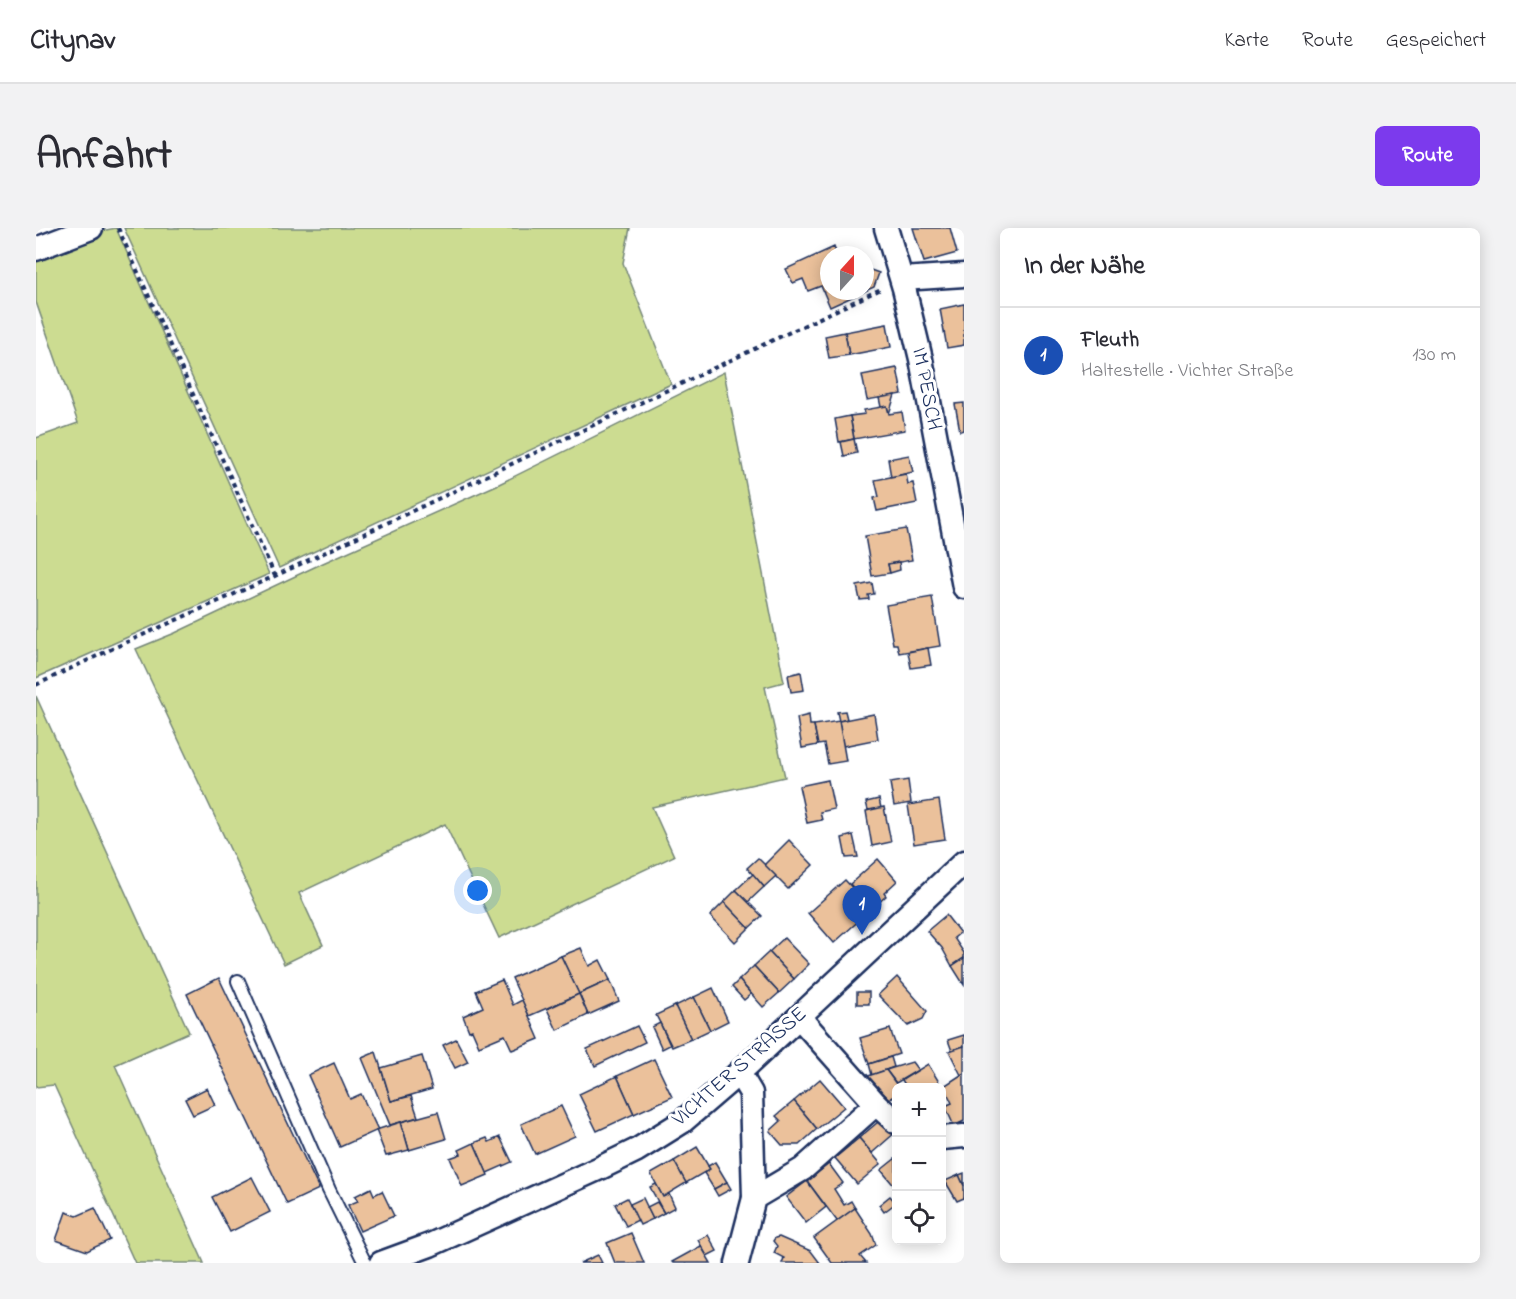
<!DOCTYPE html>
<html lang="de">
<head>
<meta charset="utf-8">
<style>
	:root { --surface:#fff; --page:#f2f2f3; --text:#2b2b33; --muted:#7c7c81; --line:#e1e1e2; --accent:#7c3aed }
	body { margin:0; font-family:"Indie Flower",sans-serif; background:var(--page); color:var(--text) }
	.controls { position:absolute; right:18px; bottom:18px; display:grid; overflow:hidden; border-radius:9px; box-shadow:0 3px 15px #0003 }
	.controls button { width:54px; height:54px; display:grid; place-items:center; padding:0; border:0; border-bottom:2px solid var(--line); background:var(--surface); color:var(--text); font:30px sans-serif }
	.compass { position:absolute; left:784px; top:18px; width:54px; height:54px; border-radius:50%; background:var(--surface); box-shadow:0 3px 15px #0003; rotate:21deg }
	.you { position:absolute; left:442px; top:663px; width:21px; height:21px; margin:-15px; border:4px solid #fff; border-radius:50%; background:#1a73e8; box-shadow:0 0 0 9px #1a73e833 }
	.badge { display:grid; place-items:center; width:39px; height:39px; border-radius:50%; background:var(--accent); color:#fff; font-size:20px; font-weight:700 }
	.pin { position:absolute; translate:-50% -50px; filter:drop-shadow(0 2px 3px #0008) }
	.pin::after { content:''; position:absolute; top:32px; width:21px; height:18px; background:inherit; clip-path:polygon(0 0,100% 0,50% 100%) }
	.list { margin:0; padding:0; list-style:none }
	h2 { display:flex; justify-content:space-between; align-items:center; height:78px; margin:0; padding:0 24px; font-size:26px }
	h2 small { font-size:20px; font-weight:400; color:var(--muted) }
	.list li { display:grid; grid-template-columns:39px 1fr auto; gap:18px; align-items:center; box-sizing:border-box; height:96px; padding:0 24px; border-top:2px solid var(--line) }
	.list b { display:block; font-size:22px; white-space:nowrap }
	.list p { margin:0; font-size:20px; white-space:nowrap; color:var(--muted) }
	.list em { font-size:20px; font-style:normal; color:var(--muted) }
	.icon { flex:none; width:33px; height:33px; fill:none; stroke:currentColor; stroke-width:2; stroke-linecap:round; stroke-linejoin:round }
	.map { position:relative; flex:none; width:928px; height:1035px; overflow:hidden; border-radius:9px }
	header { display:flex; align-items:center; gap:36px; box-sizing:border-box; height:84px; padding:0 30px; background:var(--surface); border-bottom:2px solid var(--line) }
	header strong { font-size:28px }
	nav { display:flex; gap:33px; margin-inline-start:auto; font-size:21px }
	.intro { display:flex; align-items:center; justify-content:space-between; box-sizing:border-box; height:144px; padding:0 36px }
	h1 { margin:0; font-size:42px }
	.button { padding:15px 27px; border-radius:9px; background:var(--accent); color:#fff; font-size:21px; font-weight:700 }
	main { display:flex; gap:36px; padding:0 36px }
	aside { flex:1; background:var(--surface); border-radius:9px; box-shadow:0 3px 15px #0003 }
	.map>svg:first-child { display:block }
	.green { fill:#ccdc91; stroke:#748678; stroke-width:1.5 }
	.building { fill:#ebc19b; stroke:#1b2f5e; stroke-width:1.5 }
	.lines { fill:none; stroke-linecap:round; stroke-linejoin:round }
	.lane-casing { stroke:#1b2f5e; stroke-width:16 }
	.street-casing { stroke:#1b2f5e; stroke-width:27 }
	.path { stroke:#1b2f5e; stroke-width:4; stroke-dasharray:4.5 4.5; stroke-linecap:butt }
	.lane { stroke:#fff; stroke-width:12 }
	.street { stroke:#fff; stroke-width:22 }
	.labels { text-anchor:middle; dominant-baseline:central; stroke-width:6; stroke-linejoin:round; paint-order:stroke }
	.street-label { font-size:21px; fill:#1b2f5e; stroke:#fff }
</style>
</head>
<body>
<header>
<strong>Citynav</strong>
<nav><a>Karte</a><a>Route</a><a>Gespeichert</a></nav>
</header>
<div class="intro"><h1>Anfahrt</h1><a class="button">Route</a></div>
<main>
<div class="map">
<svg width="928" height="1035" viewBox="0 0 928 1035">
	<rect width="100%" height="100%" fill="#fff"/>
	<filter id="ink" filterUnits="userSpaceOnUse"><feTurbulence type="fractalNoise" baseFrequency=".0167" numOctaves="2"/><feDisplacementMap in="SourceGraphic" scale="12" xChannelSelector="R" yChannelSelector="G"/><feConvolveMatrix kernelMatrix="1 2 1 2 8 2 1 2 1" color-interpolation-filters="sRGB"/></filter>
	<g filter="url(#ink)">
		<g class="green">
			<path d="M80,0L233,346L0,450V210L42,195L0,74V30L65,3Z"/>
			<path d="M88,0H594L587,35L635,156L243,340Z"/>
			<path d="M688,144L748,454L729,459L749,549L616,579L638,628L463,710L409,596L263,665L287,717L248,736L100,421L139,405L287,335L463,256Z"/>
			<path d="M0,468L153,804L79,837L168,1035H99L18,857L0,859Z"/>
		</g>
		<g class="building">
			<path d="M877,0H914L921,25L888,34Z"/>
			<path d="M798,19L801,27H793V63H829L794,79L785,58L772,63L767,51L757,55L750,41Z"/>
			<path d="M829,40L843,45L838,59L829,63Z"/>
			<path d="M928,76V117L911,120L904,81Z"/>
			<path d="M851,96L855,119L813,127L809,104Z"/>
			<path d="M809,104L813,127L793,130L789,108Z"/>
			<path d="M861,140L866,166L831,172L826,147Z"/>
			<path d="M859,167L853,186L851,178L845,179L843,170Z"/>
			<path d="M928,175V202L924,203L919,176Z"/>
			<path d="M851,178L853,186L866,184L869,202L818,211L814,188L829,186L828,182Z"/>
			<path d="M814,188L818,211L803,214L799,191Z"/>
			<path d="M818,211L821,225L808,228L805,214Z"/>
			<path d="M873,227L877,244L855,249L852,231Z"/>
			<path d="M870,246L872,256L877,255L881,275L841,283L838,270L843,269L839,252Z"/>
			<path d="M870,301L876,332L852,336L854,345L836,348L829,308Z"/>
			<path d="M863,334L864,342L854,345L852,336Z"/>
			<path d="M836,355L838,366L832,367L833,371L824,372L821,358Z"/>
			<path d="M896,369L904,418L863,425L861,416H857L850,377Z"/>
			<path d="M892,420L895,437L875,440L872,424Z"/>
			<path d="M765,444L768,462L755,464L752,447Z"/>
			<path d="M809,483L811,491L803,493L801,484Z"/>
			<path d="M838,486L842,511L807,518L803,493Z"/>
			<path d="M773,487L774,497H778L782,517L766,520L761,490Z"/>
			<path d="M803,493L810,533L792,536L788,516L782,517L778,497Z"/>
			<path d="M792,552L798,581L784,584L786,592L771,595L763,558Z"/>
			<path d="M872,552L875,575L858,578L854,555Z"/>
			<path d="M843,571L845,580L832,582L830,574Z"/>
			<path d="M903,572L909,611L878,616L872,577Z"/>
			<path d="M848,579L855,614L836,618L830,583Z"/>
			<path d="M817,607L822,629L810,630L806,610Z"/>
			<path d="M753,612L777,637L752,661L728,637Z"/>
			<path d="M722,630L740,648L728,659L711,640Z"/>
			<path d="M842,631L861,653L848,665L850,668L836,681L814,656Z"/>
			<path d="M717,646L728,659L712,674L700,662Z"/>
			<path d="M809,652L836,681L798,715L772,685Z"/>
			<path d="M700,662L726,688L713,700L688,674Z"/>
			<path d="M688,674L713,700L699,714L674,688Z"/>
			<path d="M910,687L924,705L918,710L928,725V730L916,738L906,720L891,703Z"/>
			<path d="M748,710L773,736L758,751L733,724Z"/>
			<path d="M545,720L553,738L564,732L574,752L543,766L525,728Z"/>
			<path d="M733,724L758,751L743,765L718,738Z"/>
			<path d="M525,728L543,766L493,788L476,750Z"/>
			<path d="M928,730V757L916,738Z"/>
			<path d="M718,738L743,765L727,779L703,752Z"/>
			<path d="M861,749L891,783L887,791L872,798L842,767Z"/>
			<path d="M183,750L283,961L251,976L151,766Z"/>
			<path d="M466,752L477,777L486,772L503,811L476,822L469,807L443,818L436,802L433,803L427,788L447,779L440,763Z"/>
			<path d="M574,752L583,773L552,787L543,766Z"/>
			<path d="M703,752L715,766L708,772L696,759Z"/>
			<path d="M677,760L692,793L674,802L658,769Z"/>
			<rect x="821" y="764" width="12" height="12"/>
			<path d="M543,766L552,787L521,802L511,781Z"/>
			<path d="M658,769L674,802L655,811L639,778Z"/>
			<path d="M639,778L655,811L636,819L620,787Z"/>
			<path d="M624,795L634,817L626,821L616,799Z"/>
			<path d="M601,798L609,814L559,838L551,821Z"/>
			<path d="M854,801L863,826L833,836L824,810Z"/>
			<path d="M928,807V818L916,823L912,812Z"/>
			<path d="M420,811L432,834L419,840L407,817Z"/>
			<path d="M928,818V845L925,847L913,823Z"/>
			<path d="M340,824L355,873L375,868L382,889L354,897L326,830Z"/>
			<path d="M386,828L396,861L355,873L345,840Z"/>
			<path d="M855,829L858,839L836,847L833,836Z"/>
			<path d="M618,831L636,869L598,886L581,848Z"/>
			<path d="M876,834L882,842L860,855L850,842Z"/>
			<path d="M298,835L314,871L325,866L342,902L304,919L272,847Z"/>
			<path d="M892,836L903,854L895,860H871L866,852Z"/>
			<path d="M850,842L863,860H860V867L849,873L829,849Z"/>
			<path d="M928,845V893L918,898L909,878L916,875L908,858Z"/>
			<path d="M581,848L598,886L561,903L543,866Z"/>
			<path d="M784,851L808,879L781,901L758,873Z"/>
			<path d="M171,860L179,877L157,887L149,871Z"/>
			<path d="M758,873L781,901L763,917H746L734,903L745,893L740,888Z"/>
			<path d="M525,878L539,908L499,926L485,896Z"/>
			<path d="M402,884L410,911L373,922L365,894Z"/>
			<path d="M848,889L860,904L836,925L823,910Z"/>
			<path d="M365,894L373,922L350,928L340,902Z"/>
			<path d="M464,909L476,934L451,945L438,915L451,910L453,914Z"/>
			<path d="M823,910L845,936L821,956L799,930Z"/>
			<path d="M438,915L452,947L426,958L414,930L425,926L423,922Z"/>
			<path d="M661,919L674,941L650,955L638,933Z"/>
			<path d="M860,930V960L845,942Z"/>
			<path d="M638,933L650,955L627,969L615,946Z"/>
			<path d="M679,934L691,954L678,961L668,945L674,941L672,938Z"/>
			<path d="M793,936L807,955L798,961L808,977L815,973L819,980L801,993L771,953Z"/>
			<path d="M928,945V958L923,947Z"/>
			<path d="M923,947L928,958V970L921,973L909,953Z"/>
			<path d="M216,949L234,984L194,1004L176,969Z"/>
			<path d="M771,953L790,979L770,995L750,969Z"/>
			<path d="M691,954L695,961L682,968L678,961Z"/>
			<path d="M620,956L627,969L633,966L639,979L628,985L614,959Z"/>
			<path d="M335,960L338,967L346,963L358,988L324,1003L312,977L322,973L319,968Z"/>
			<path d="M854,968L860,975L848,984L843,977Z"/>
			<path d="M591,970L602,992L590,998L579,976Z"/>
			<path d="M607,970L617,991L604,997L594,976Z"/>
			<path d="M621,974L628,985L617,991L611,979Z"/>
			<path d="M59,980L74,1012L51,1023L20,1012L30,984L41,988Z"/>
			<path d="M819,980L836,1006L840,1017L824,1028L830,1035H796L778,1010Z"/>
			<path d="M595,1005L608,1035H579L571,1015Z"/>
			<path d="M672,1007L681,1023L671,1028L662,1012Z"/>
			<path d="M743,1009L775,1023L784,1035H746L748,1030L738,1025L741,1018L737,1013L739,1010Z"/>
			<path d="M665,1018L675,1035H637L636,1034Z"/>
			<path d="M562,1027L566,1035H544Z"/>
		</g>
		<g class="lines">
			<defs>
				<path id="lane" d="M202,753L293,962L329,1035"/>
				<g id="street">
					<path d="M850,0L868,60L885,131L928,359"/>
					<path d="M0,21L55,0"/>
					<path d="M866,51L928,47"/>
					<path d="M763,789L840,876L860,894"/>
					<path d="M703,845L715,865L718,970"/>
					<path d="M906,910L928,908"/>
					<path d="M345,1035L394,1017L564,940L601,922L646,894L703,845L928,634"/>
					<path d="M701,1035L718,970L767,941L840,876"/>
				</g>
			</defs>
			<use href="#lane" class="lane-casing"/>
			<use href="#street" class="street-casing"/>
			<g class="path">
				<path d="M82,0L239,348"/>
				<path d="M0,457L82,418L239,348L847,60"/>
			</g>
			<use href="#lane" class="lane"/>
			<use href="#street" class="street"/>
		</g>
	</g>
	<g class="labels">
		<g class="street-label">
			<text transform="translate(890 161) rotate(79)">IM PESCH</text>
			<text transform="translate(704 839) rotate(-41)">VICHTER STRASSE</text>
		</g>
	</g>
</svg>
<div class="controls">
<button>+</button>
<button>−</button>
<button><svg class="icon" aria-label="locate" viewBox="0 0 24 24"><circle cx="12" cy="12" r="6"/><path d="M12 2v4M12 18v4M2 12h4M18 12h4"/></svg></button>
</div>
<svg class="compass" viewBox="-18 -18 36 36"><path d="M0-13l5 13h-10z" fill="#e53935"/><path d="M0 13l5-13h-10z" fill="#7c7c81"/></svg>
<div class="you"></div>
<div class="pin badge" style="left:826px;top:707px;background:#1a4fb4">1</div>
</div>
<aside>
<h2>In der Nähe<small></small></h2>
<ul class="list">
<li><span class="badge" style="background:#1a4fb4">1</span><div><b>Fleuth</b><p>Haltestelle · Vichter Straße</p></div><em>130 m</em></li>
</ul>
</aside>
</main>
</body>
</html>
